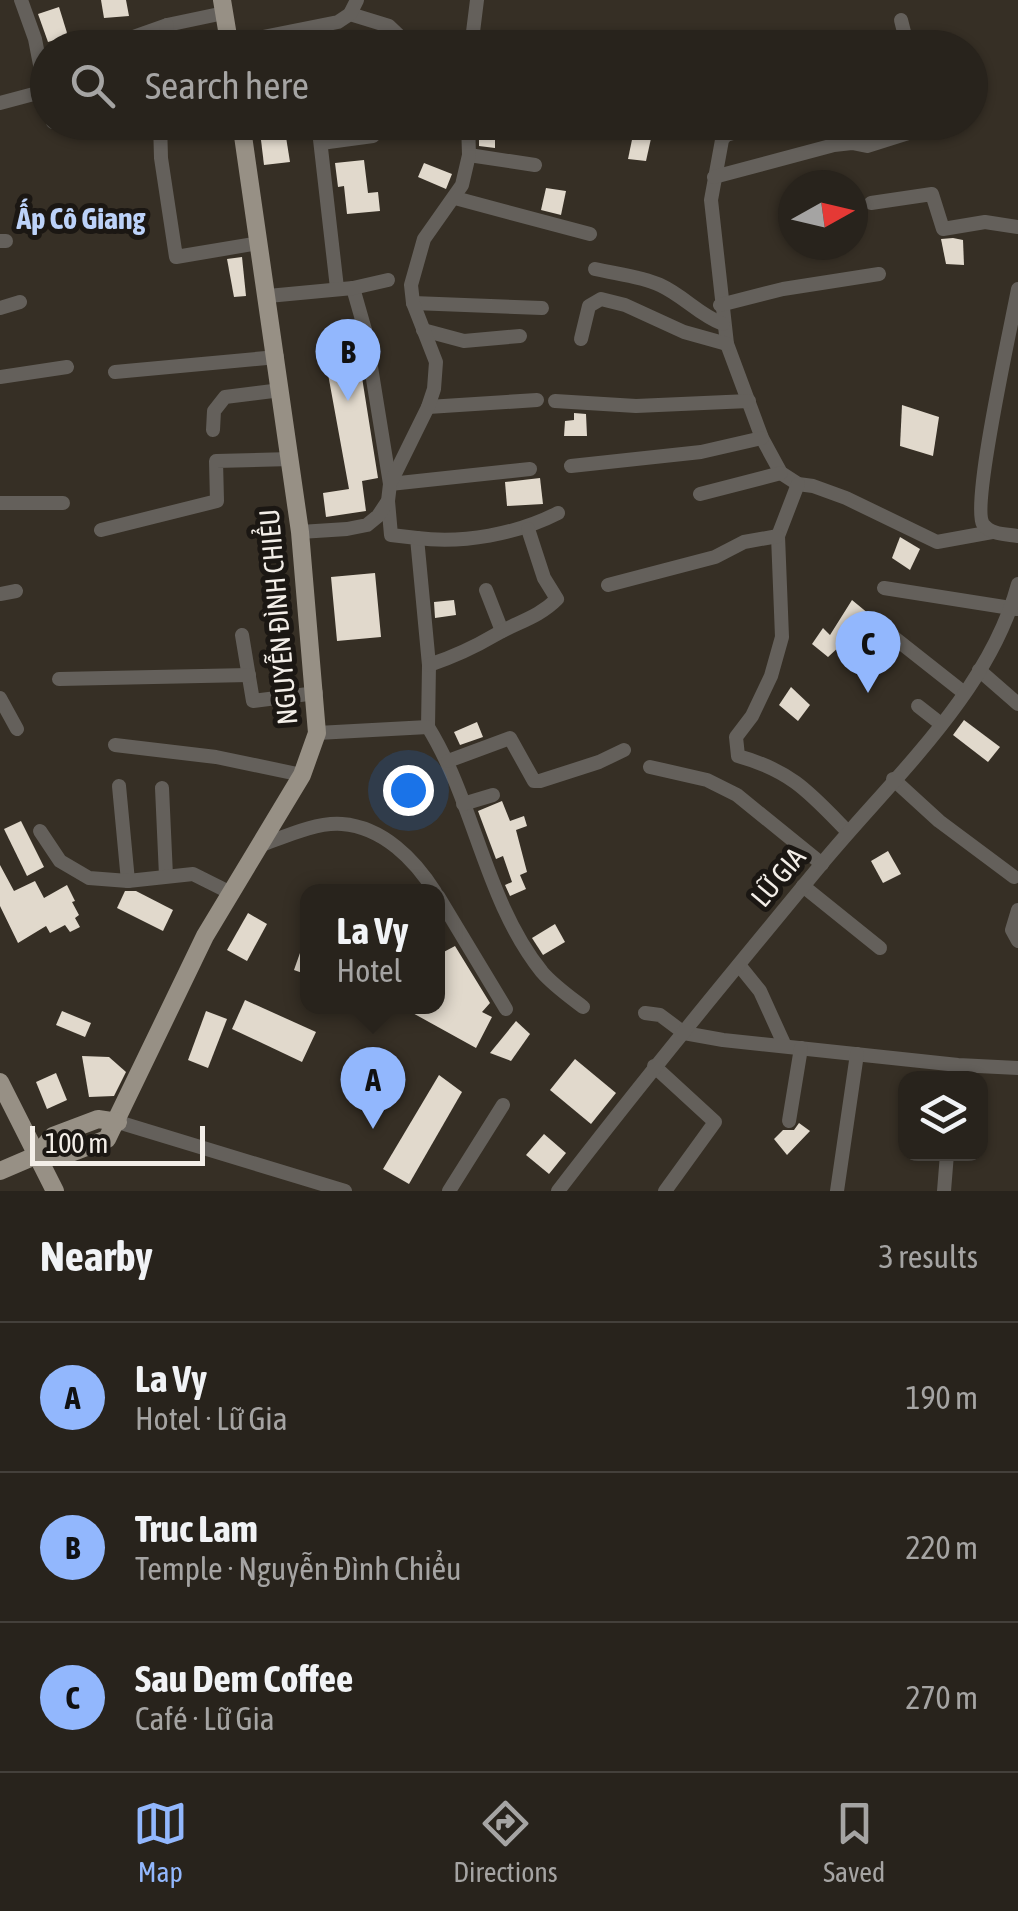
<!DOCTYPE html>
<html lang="en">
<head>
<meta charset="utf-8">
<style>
	:root { --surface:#28231c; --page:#302b25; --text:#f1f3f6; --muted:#a5a4a3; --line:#44403b; --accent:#92b7fd }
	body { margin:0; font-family:"Asap Condensed",sans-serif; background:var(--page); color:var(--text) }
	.controls { position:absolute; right:30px; bottom:30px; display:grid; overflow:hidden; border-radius:20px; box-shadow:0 2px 8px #0004 }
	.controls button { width:90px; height:90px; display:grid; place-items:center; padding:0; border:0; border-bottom:2px solid var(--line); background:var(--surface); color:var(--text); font:50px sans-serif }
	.compass { position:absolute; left:778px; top:170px; width:90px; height:90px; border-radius:50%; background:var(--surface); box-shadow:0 2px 8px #0004; rotate:82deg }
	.scale { position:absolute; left:30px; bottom:25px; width:175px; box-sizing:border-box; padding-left:10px; border:5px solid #f3eee8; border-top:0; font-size:28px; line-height:35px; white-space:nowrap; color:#f3eee8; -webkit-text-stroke:8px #1b1713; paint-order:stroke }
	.you { position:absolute; left:408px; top:790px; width:35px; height:35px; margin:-25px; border:8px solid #fff; border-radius:50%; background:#1a73e8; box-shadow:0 0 0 15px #1a73e833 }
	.badge { display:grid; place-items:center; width:65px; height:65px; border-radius:50%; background:var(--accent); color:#111; font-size:32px; font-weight:700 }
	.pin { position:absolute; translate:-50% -82px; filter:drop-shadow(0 2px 5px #0008) }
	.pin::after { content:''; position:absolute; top:52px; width:35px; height:30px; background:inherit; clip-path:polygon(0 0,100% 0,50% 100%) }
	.popup { position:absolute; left:300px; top:884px; width:145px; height:130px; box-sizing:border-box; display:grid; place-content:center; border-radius:20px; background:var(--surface); filter:drop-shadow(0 2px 8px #0005); font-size:32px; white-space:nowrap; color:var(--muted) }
	.popup b { font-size:38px; color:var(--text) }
	.popup::after { content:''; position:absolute; left:50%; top:100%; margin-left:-20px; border:20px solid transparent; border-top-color:var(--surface) }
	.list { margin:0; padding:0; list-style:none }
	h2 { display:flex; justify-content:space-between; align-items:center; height:130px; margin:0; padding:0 40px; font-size:42px }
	h2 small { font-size:32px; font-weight:400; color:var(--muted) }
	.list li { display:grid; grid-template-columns:65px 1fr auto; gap:30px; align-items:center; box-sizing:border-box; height:150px; padding:0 40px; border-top:2px solid var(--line) }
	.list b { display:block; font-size:38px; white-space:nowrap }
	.list p { margin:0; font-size:32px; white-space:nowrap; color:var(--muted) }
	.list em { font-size:32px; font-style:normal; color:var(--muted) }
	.icon { flex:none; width:55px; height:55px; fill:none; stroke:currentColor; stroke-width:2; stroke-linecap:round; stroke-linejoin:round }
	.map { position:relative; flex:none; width:1018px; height:1191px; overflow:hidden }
	.search { position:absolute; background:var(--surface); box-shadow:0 2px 8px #0004; left:30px; right:30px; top:30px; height:110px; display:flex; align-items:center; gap:25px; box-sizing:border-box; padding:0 35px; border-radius:55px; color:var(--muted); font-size:38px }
	.sheet { height:580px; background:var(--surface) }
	nav { display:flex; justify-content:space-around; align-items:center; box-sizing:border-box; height:140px; border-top:2px solid var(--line); background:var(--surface); font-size:28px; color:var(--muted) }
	nav a { display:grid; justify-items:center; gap:5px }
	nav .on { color:var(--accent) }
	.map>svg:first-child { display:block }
	.building { fill:#e1d9cc }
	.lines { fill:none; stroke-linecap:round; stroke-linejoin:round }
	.minor { stroke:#64605b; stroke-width:14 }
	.major { stroke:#979085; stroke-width:18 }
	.labels { text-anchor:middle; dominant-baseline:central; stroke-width:10; stroke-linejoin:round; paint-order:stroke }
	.street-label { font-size:28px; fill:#f3eee8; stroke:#1b1713 }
	.neighbourhood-label { font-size:30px; font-weight:bold; fill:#bcd2f9; stroke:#1b1713 }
</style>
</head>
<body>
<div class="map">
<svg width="1018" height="1191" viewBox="0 0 1018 1191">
	<rect width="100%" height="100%" fill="#362f25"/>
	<g class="building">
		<path d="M101,0H126L129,16L104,18Z"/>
		<path d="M59,7L68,36L48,42L38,14Z"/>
		<path d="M479,124H495V148L479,146Z"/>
		<path d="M634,130L652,134L646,161L628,159Z"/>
		<path d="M286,137L290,162L264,165L261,140Z"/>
		<path d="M364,160L368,193L378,192L380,211L347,214L344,186L338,187L335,163Z"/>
		<path d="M424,163L452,174L446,189L418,177Z"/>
		<path d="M546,188L566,191L561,215L541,210Z"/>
		<path d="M953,238L963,240L964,265L946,264L941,239Z"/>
		<path d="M242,257L246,296L234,297L227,259Z"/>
		<path d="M357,346L378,478L362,481L366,511L326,517L323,493L349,489L328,374L341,372L337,349Z"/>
		<path d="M902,405L939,417L933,456L900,446Z"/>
		<path d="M574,413L586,414L587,436H564L565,421L574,420Z"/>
		<path d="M540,478L543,504L507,506L505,482Z"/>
		<path d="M900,537L920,549L910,570L892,558Z"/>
		<path d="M375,573L381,637L337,641L331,577Z"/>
		<path d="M454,600L456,615L435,618L434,602Z"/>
		<path d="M852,600L869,614L845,650L841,645L828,657L812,644L823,628L830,635Z"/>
		<path d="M791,687L810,705L798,721L779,705Z"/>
		<path d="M964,720L1000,747L988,762L953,735Z"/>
		<path d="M477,722L483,737L460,745L454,732Z"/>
		<path d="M502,801L510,821L524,816L527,826L516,830L527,872L520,875L526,889L510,896L505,885L512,882L503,856L496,859L478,811Z"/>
		<path d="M21,821L44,867L27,876L4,829Z"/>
		<path d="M888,851L901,874L883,883L871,861Z"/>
		<path d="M0,865L14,891L35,881L44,898L67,885L75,901L72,902L79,915L75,918L80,927L70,932L65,925L50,933L46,926L18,943L0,906Z"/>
		<path d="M125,891H136L173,910L163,931L117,908Z"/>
		<path d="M248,913L267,924L247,961L227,950Z"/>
		<path d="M555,924L565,942L543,955L532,938Z"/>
		<path d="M307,933H308V975L294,970Z"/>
		<path d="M455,946L490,1003L482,1012L492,1017L476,1048L400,1006H438V955Z"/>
		<path d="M245,1000L316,1032L302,1062L232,1029Z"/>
		<path d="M62,1011L91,1023L85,1037L56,1025Z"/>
		<path d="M206,1011L227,1019L208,1068L188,1060Z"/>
		<path d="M516,1021L530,1034L511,1061L490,1053Z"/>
		<path d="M82,1056L109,1057L126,1072L114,1096L89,1097Z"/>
		<path d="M575,1059L616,1093L591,1124L550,1090Z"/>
		<path d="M56,1073L67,1100L47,1109L36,1082Z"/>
		<path d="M439,1075L462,1092L409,1184L383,1169Z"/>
		<path d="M799,1123L810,1131L787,1155L774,1139L783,1130H794Z"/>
		<path d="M544,1134L566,1153L549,1174L526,1155Z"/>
	</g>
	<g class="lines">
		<g class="minor">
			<path d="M21,0L35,39L48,106"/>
			<path d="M350,14L389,26L412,48"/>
			<path d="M901,20L908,48"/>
			<path d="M303,30L306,48"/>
			<path d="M229,44L338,22L350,14L357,0"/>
			<path d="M102,48L167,25L224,13"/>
			<path d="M165,48L167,25"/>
			<path d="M471,48L477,0"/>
			<path d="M0,103L45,91"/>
			<path d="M53,122H59"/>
			<path d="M160,122L161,158L176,257L259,243"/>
			<path d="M318,122L337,288"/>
			<path d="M770,122L726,135L722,140L711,200L727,344L762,438L781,473L798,484L813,486L846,498L937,542L992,532"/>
			<path d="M321,143L373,136"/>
			<path d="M469,155L535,165"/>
			<path d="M714,177L834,145L852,143L867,146L924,128"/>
			<path d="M455,198L590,234"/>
			<path d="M871,203L932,194L943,229L985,222L1018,227"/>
			<path d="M0,241H6"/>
			<path d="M595,269C616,274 640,276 660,285C684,296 699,315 723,324"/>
			<path d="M353,288L365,330L390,484L530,469"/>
			<path d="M1018,289C1012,322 971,505 983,524C991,535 1006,534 1018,536"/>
			<path d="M268,296L353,288L388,280"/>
			<path d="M413,303L542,308"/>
			<path d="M720,305L783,289L879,274"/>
			<path d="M0,308L20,302"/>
			<path d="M423,330L464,341L520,336"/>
			<path d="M581,339L589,306L601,299L625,305L684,332L727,344"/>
			<path d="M115,372L277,357"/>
			<path d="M0,377L67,367"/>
			<path d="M555,401L636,406L749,401"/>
			<path d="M428,407L537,400"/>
			<path d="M213,430L214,411L225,397L281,390"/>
			<path d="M571,466L701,452L762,438"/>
			<path d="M798,484L778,536L782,637L771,676L752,716L736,737L738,756C792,771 810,793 848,832"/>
			<path d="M700,494L781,473"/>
			<path d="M388,501L391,535L417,538L429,665L428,727"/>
			<path d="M0,503H63"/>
			<path d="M101,530L217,501L216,461L291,459"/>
			<path d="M300,532L347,529L367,525L378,516L388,501L390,484L428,407L434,389L436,362L413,303L411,285L424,239L462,185L469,155L468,122"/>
			<path d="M417,538C463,544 517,534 558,513"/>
			<path d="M608,585L715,557L744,542L778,536"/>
			<path d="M884,588L1017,609"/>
			<path d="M486,590L502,631"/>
			<path d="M0,594L16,591"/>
			<path d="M887,632L963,692"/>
			<path d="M242,635L253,701L316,693"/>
			<path d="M429,665C453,657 473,648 495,635C517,622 538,618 557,599L544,578L528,529"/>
			<path d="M979,670L1018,704"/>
			<path d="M59,679L249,675"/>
			<path d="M0,698L17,729"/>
			<path d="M918,706L941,724"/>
			<path d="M317,733L428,727C475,803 485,901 542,972C553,985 570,997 583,1007"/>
			<path d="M115,745L216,757L302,775"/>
			<path d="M448,761L510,738L534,781H540L599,762L624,750"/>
			<path d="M650,767L707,780L737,795L822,864"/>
			<path d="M893,779L939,821L1014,877"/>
			<path d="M119,786L128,881"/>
			<path d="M162,788L166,876"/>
			<path d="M463,804L493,795"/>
			<path d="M40,831L60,861L89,878L128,881L193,874L229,892"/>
			<path d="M259,846C284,837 315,822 342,824C383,827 415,860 435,892"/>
			<path d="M803,886L880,948"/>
			<path d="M438,896L506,1009"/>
			<path d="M1018,910L1012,930L1018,941"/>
			<path d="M739,965L760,991L785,1046"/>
			<path d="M645,1013L660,1015L684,1033L723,1040L958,1065L1018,1068"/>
			<path d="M654,1066L715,1122L665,1191"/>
			<path d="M789,1121L801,1048"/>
			<path d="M118,1122L345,1191"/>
			<path d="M449,1191L503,1105"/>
			<path d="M558,1191C644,1079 734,970 824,861C894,777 989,692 1018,584"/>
			<path d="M837,1191L857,1054"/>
			<path d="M944,1191L947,1154"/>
		</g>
		<g class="major">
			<path d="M222,0L230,48"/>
			<path d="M0,1082L55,1191"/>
			<path d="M35,1156L60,1157L107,1139L205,936L302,775L317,733L300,532L241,122"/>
			<path d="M0,1171L35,1156L53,1136L98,1119L118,1122"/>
		</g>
	</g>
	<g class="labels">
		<g class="street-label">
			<text transform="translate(278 617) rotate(-95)">NGUYỄN ĐÌNH CHIỂU</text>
			<text transform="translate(778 877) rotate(-50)">LỮ GIA</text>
		</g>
		<g class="neighbourhood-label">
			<text x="81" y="218">Ấp Cô Giang</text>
		</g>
	</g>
</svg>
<div class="controls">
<button><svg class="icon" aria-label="layers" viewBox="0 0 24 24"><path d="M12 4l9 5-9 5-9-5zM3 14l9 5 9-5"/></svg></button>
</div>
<svg class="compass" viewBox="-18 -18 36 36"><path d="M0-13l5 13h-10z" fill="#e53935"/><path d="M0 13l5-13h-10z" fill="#a5a4a3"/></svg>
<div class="scale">100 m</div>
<div class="you"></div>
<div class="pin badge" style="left:373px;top:1129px">A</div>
<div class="popup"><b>La Vy</b>Hotel</div>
<div class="pin badge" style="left:348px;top:401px">B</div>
<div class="pin badge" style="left:868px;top:693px">C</div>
<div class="search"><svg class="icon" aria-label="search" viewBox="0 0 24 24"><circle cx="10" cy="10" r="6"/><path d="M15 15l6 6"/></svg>Search here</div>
</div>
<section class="sheet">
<h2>Nearby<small>3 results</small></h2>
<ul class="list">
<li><span class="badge">A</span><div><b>La Vy</b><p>Hotel · Lữ Gia</p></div><em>190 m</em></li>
<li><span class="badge">B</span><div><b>Truc Lam</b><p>Temple · Nguyễn Đình Chiểu</p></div><em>220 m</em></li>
<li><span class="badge">C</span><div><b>Sau Dem Coffee</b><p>Café · Lữ Gia</p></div><em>270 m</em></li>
</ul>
</section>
<nav>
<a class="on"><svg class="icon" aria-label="map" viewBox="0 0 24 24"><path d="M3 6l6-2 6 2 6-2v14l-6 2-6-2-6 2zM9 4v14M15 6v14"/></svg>Map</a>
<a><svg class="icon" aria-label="directions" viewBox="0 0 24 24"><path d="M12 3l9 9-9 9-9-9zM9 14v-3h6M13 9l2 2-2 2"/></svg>Directions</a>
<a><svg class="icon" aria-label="saved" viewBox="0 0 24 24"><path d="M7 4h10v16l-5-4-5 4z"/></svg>Saved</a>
</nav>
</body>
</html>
